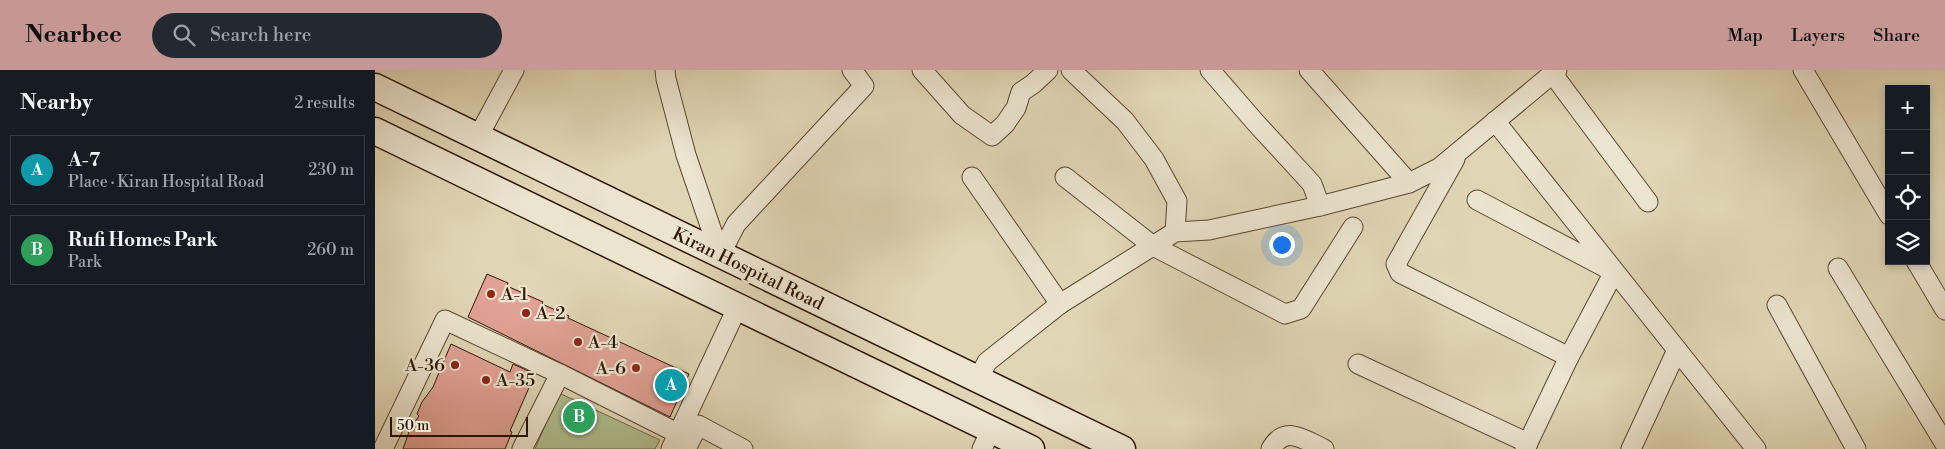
<!DOCTYPE html>
<html lang="en">
<head>
<meta charset="utf-8">
<style>
	:root { --surface:#171b24; --page:#242831; --text:#f1f3f6; --muted:#9ea1a6; --line:#363941; --accent:#c59692 }
	body { margin:0; font-family:"Libre Bodoni",serif; background:var(--page); color:var(--text) }
	.controls { position:absolute; right:15px; top:15px; display:grid; overflow:hidden; border-radius:0px; box-shadow:0 2px 8px #0003 }
	.controls button { width:45px; height:45px; display:grid; place-items:center; padding:0; border:0; border-bottom:1px solid var(--line); background:var(--surface); color:var(--text); font:25px sans-serif }
	.scale { position:absolute; left:15px; bottom:12px; width:138px; box-sizing:border-box; padding-left:5px; border:2px solid #2f1706; border-top:0; font-size:14px; line-height:18px; white-space:nowrap; color:#2f1706; -webkit-text-stroke:4px #ebe4cf; paint-order:stroke }
	.you { position:absolute; left:906px; top:174px; width:18px; height:18px; margin:-12px; border:4px solid #fff; border-radius:50%; background:#1a73e8; box-shadow:0 0 0 8px #1a73e833 }
	.badge { display:grid; place-items:center; width:32px; height:32px; border-radius:50%; background:var(--accent); color:#fff; font-size:16px; font-weight:700 }
	.pin { position:absolute; translate:-50% -50%; border:2px solid #fff; box-shadow:0 1px 5px #0006 }
	.list { margin:0; padding:0; list-style:none }
	h2 { display:flex; justify-content:space-between; align-items:center; height:65px; margin:0; padding:0 20px; font-size:21px }
	h2 small { font-size:16px; font-weight:400; color:var(--muted) }
	.list li { display:grid; grid-template-columns:32px 1fr auto; gap:15px; align-items:center; box-sizing:border-box; height:70px; margin:0 10px 10px; padding:0 10px; border:1px solid var(--line); border-radius:0px }
	.list b { display:block; font-size:19px; white-space:nowrap }
	.list p { margin:0; font-size:16px; white-space:nowrap; color:var(--muted) }
	.list em { font-size:16px; font-style:normal; color:var(--muted) }
	.icon { flex:none; width:28px; height:28px; fill:none; stroke:currentColor; stroke-width:2; stroke-linecap:round; stroke-linejoin:round }
	.map { position:relative; flex:none; width:1570px; height:379px; overflow:hidden }
	header { display:flex; align-items:center; gap:30px; box-sizing:border-box; height:70px; padding:0 25px; background:var(--accent); color:#111 }
	header strong { font-size:24px }
	nav { display:flex; gap:28px; margin-inline-start:auto; font-size:18px }
	.search { width:350px; height:45px; background:var(--page); display:flex; align-items:center; gap:12px; box-sizing:border-box; padding:0 18px; border-radius:28px; color:var(--muted); font-size:19px }
	main { display:flex }
	aside { flex:1; background:var(--surface) }
	.map>svg:first-child { display:block }
	.green { fill:#b0be90; stroke:#706a4b }
	.building { fill:#e1a295; stroke:#2f1706 }
	.lines { fill:none; stroke-linecap:round; stroke-linejoin:round }
	.minor-casing { stroke:#5b4732; stroke-width:21 }
	.secondary-casing { stroke:#2f1706; stroke-width:29 }
	.minor { stroke:#ebe4cf; stroke-width:19 }
	.secondary { stroke:#ebe4cf; stroke-width:26 }
	.poi-dot { fill:#8f2418; stroke:#ebe4cf; stroke-width:2 }
	.labels { text-anchor:middle; dominant-baseline:central; stroke-width:4.5; stroke-linejoin:round; paint-order:stroke }
	.street-label { font-size:18px; fill:#2f1706; stroke:#ebe4cf }
	.poi-label { font-size:18px; fill:#2f1706; stroke:#ebe4cf; text-anchor:start }
</style>
</head>
<body>
<header>
<strong>Nearbee</strong>
<div class="search"><svg class="icon" aria-label="search" viewBox="0 0 24 24"><circle cx="10" cy="10" r="6"/><path d="M15 15l6 6"/></svg>Search here</div>
<nav><a>Map</a><a>Layers</a><a>Share</a></nav>
</header>
<main>
<aside>
<h2>Nearby<small>2 results</small></h2>
<ul class="list">
<li><span class="badge" style="background:#0f9aa8">A</span><div><b>A-7</b><p>Place · Kiran Hospital Road</p></div><em>230 m</em></li>
<li><span class="badge" style="background:#2e9e5b">B</span><div><b>Rufi Homes Park</b><p>Park</p></div><em>260 m</em></li>
</ul>
</aside>
<div class="map">
<svg width="1570" height="379" viewBox="0 0 1570 379">
	<rect width="100%" height="100%" fill="#e0d6b5"/>
	<filter id="stains"><feTurbulence type="fractalNoise" baseFrequency=".004" numOctaves="4"/><feColorMatrix values="0 0 0 0 .2 0 0 0 0 .09 0 0 0 0 .02 0 0 0 .5 -.17"/></filter>
	<radialGradient id="worn" r=".72"><stop offset=".6" stop-color="#630" stop-opacity="0"/><stop offset="1" stop-color="#630" stop-opacity=".3"/></radialGradient>
	<path class="green" d="M184,323L285,370L280,379H160Z"/>
	<g class="building">
		<path d="M112,204L133,213L132,216L168,232L167,234L194,246L193,248L314,304L295,347L93,247Z"/>
		<path d="M76,274L135,302L138,294L160,304L135,361L137,362L130,379H28L35,359L44,346L42,344L47,332L58,317Z"/>
	</g>
	<g class="lines">
		<defs>
			<g id="minor">
				<path d="M290,0L291,9L311,85L345,185"/>
				<path d="M547,0L587,45L617,66L630,54L641,38L646,22L658,14L673,0"/>
				<path d="M696,0L750,51L779,89L802,131L800,162"/>
				<path d="M835,0L880,52L937,114L945,136"/>
				<path d="M934,0L1034,113"/>
				<path d="M1428,0L1514,145"/>
				<path d="M1177,3L1273,132"/>
				<path d="M1120,51L1381,379"/>
				<path d="M103,67L139,0"/>
				<path d="M1080,89L1021,194L1025,203L1194,287"/>
				<path d="M597,107L685,234"/>
				<path d="M690,107L778,176L910,244L926,239L978,157"/>
				<path d="M1102,130L1239,202L1194,287L1150,379"/>
				<path d="M345,185L361,154L489,16L477,0"/>
				<path d="M1541,191L1570,240"/>
				<path d="M1463,198L1570,374"/>
				<path d="M1402,235L1481,379"/>
				<path d="M983,294L1153,373"/>
				<path d="M603,309L612,292L685,234L800,162L834,160L945,136L1034,113L1064,98L1182,0"/>
				<path d="M8,379L70,250L185,304L304,364"/>
				<path d="M147,379L185,304"/>
				<path d="M296,379L363,236"/>
				<path d="M311,379L323,355L368,379"/>
				<path d="M607,379L616,360"/>
				<path d="M896,379C910,354 930,370 949,379"/>
				<path d="M1256,379L1302,280"/>
			</g>
			<g id="secondary">
				<path d="M0,17L747,379"/>
				<path d="M0,61L656,379"/>
			</g>
		</defs>
		<use href="#minor" class="minor-casing"/>
		<use href="#secondary" class="secondary-casing"/>
		<use href="#minor" class="minor"/>
		<use href="#secondary" class="secondary"/>
	</g>
	<g class="poi-dot">
		<circle cx="116" cy="224" r="5"/>
		<circle cx="151" cy="243" r="5"/>
		<circle cx="203" cy="272" r="5"/>
		<circle cx="80" cy="295" r="5"/>
		<circle cx="261" cy="298" r="5"/>
		<circle cx="111" cy="310" r="5"/>
	</g>
	<g class="labels">
		<g class="street-label">
			<text transform="translate(373 199) rotate(26)">Kiran Hospital Road</text>
		</g>
		<g class="poi-label">
			<text x="126" y="224">A-1</text>
			<text x="161" y="243">A-2</text>
			<text x="213" y="272">A-4</text>
			<text x="70" y="295" text-anchor="end">A-36</text>
			<text x="251" y="298" text-anchor="end">A-6</text>
			<text x="121" y="310">A-35</text>
		</g>
	</g>
	<rect width="100%" height="100%" filter="url(#stains)"/>
	<rect width="100%" height="100%" fill="url(#worn)"/>
</svg>
<div class="controls">
<button>+</button>
<button>−</button>
<button><svg class="icon" aria-label="locate" viewBox="0 0 24 24"><circle cx="12" cy="12" r="6"/><path d="M12 2v4M12 18v4M2 12h4M18 12h4"/></svg></button>
<button><svg class="icon" aria-label="layers" viewBox="0 0 24 24"><path d="M12 4l9 5-9 5-9-5zM3 14l9 5 9-5"/></svg></button>
</div>
<div class="scale">50 m</div>
<div class="you"></div>
<div class="pin badge" style="left:296px;top:315px;background:#0f9aa8">A</div>
<div class="pin badge" style="left:204px;top:347px;background:#2e9e5b">B</div>
</div>
</main>
</body>
</html>
